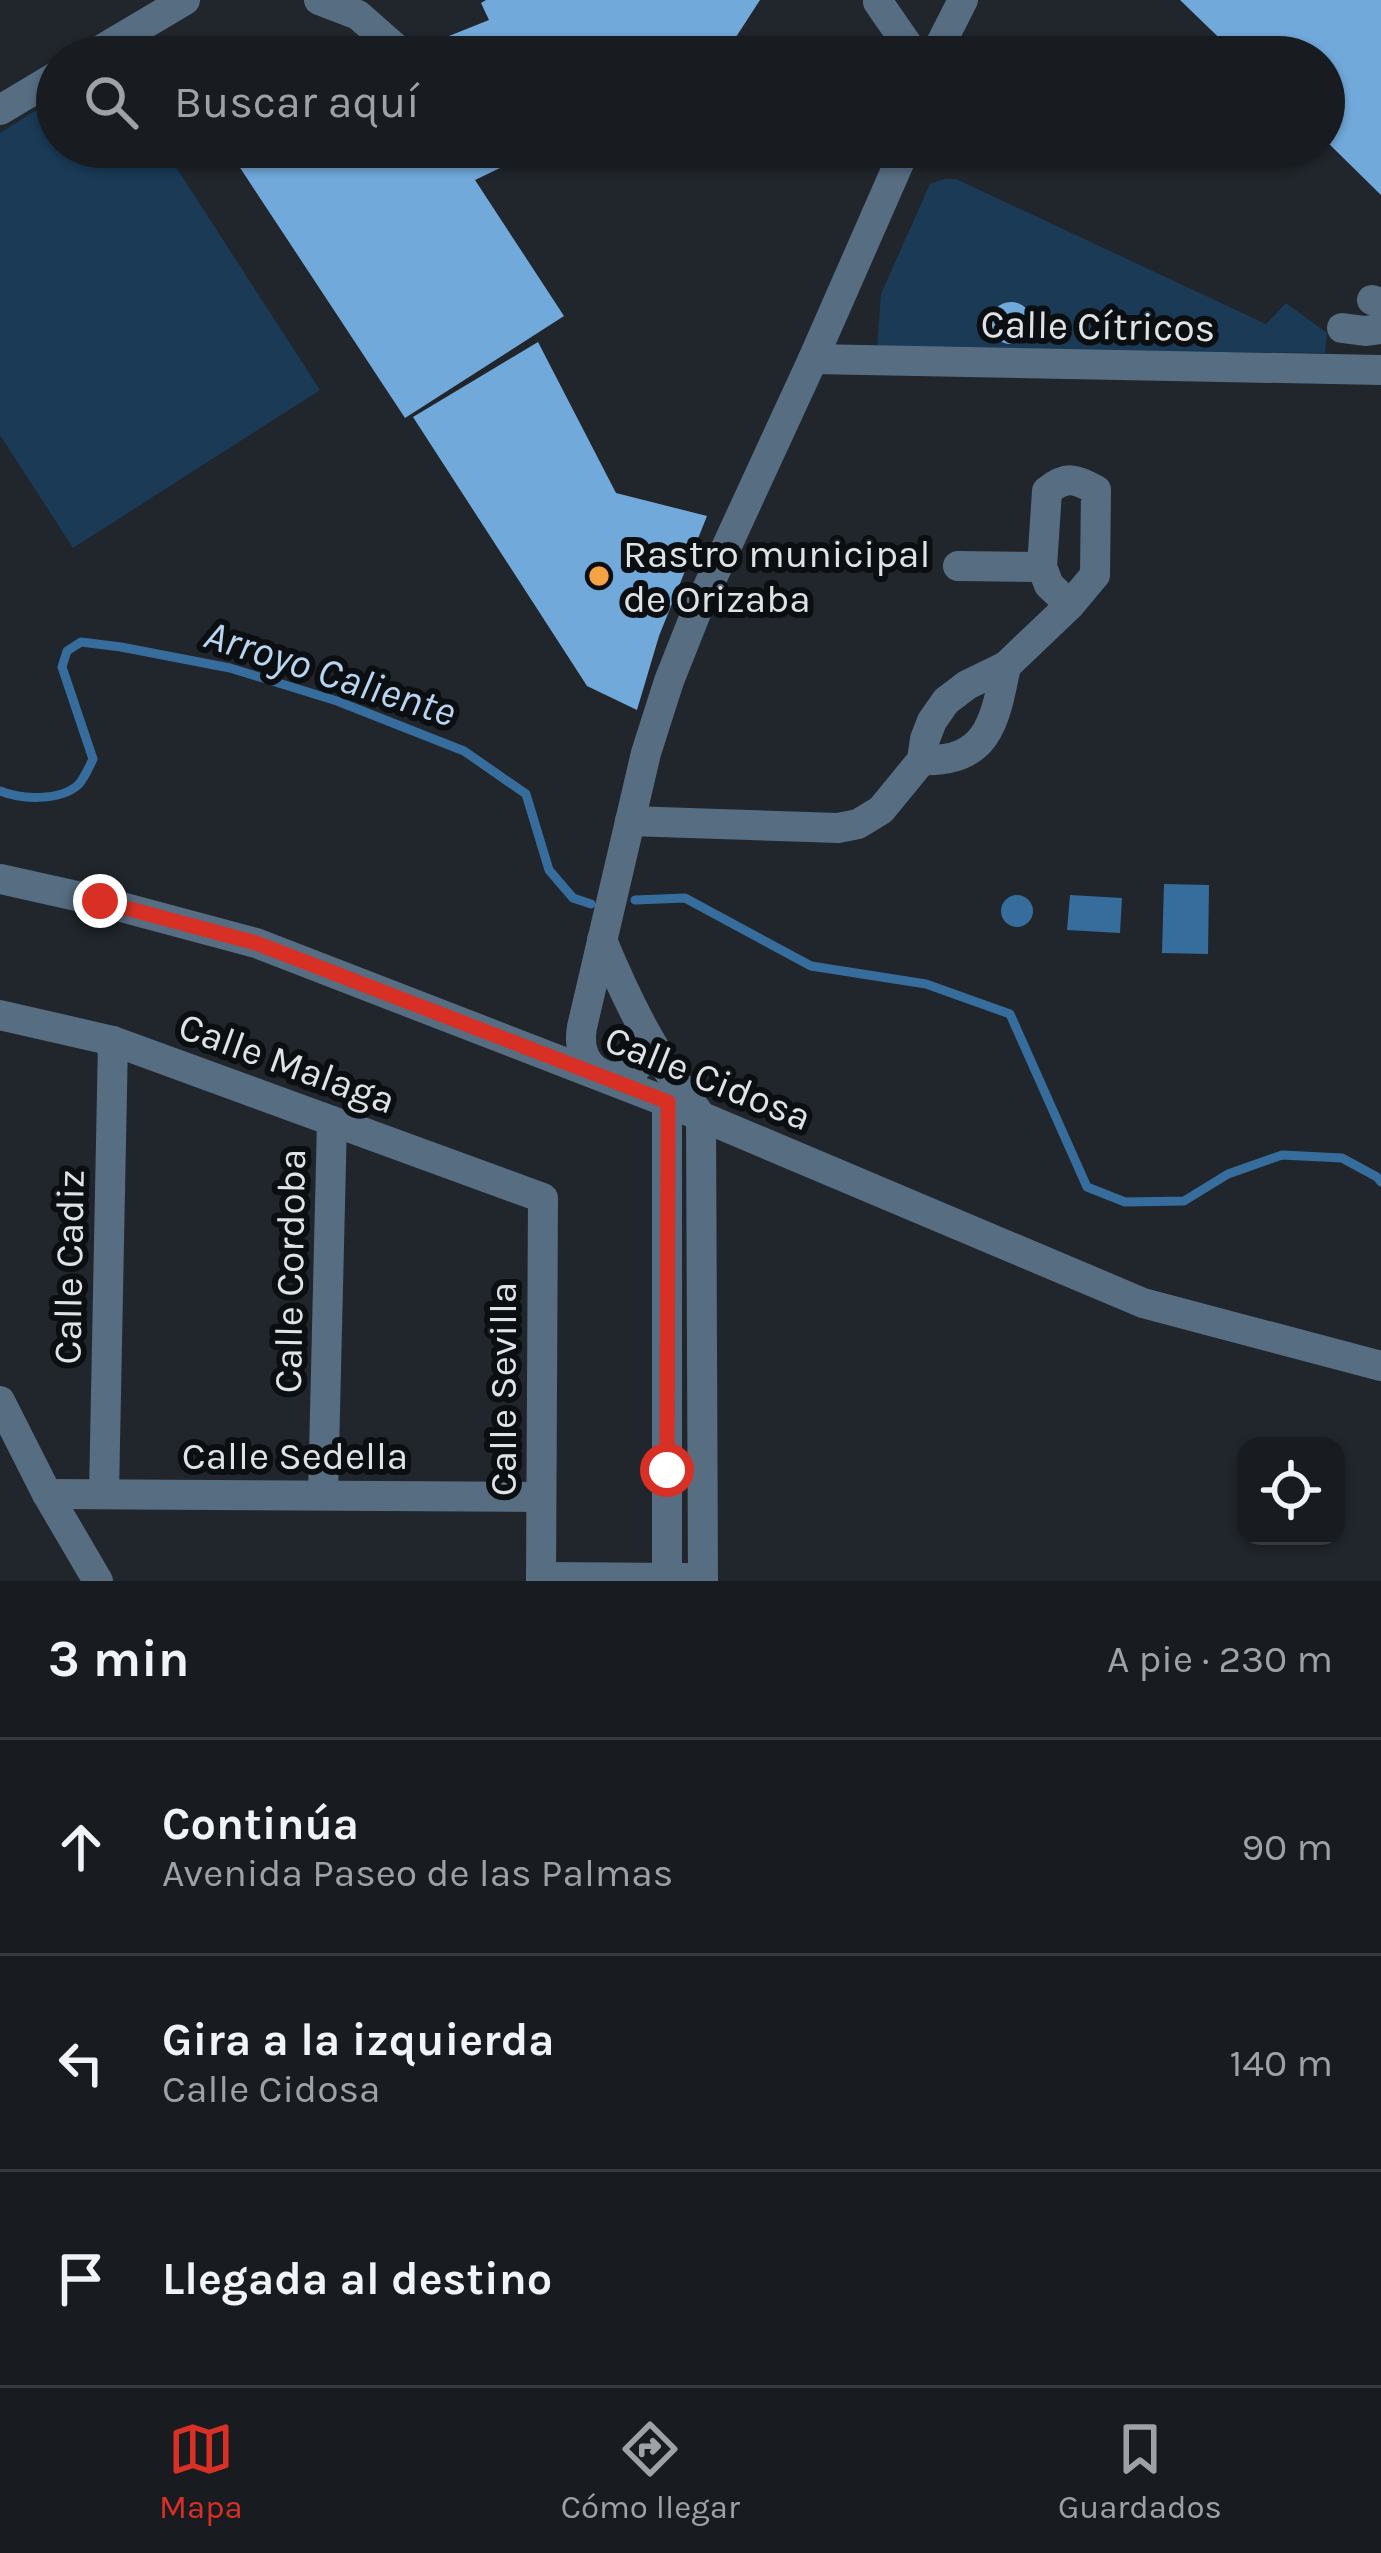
<!DOCTYPE html>
<html lang="es">
<head>
<meta charset="utf-8">
<style>
	:root { --surface:#181c21; --page:#21252a; --text:#f1f3f6; --muted:#9fa1a5; --line:#363a3f; --accent:#d93025 }
	body { margin:0; font-family:Karla,sans-serif; background:var(--page); color:var(--text) }
	.controls { position:absolute; right:36px; bottom:36px; display:grid; overflow:hidden; border-radius:24px; box-shadow:0 3px 9px #0004 }
	.controls button { width:108px; height:108px; display:grid; place-items:center; padding:0; border:0; border-bottom:3px solid var(--line); background:var(--surface); color:var(--text); font:60px sans-serif }
	.stop { position:absolute; width:36px; height:36px; margin:-27px; border:9px solid #d93025; border-radius:50%; background:#fff }
	.stop.end { background:#d93025; border-color:#fff; box-shadow:0 3px 12px #0008 }
	.list { margin:0; padding:0; list-style:none }
	h2 { display:flex; justify-content:space-between; align-items:center; height:156px; margin:0; padding:0 48px; font-size:51px }
	h2 small { font-size:39px; font-weight:400; color:var(--muted) }
	.list li { display:grid; grid-template-columns:78px 1fr auto; gap:36px; align-items:center; box-sizing:border-box; height:216px; padding:0 48px; border-top:3px solid var(--line) }
	.list b { display:block; font-size:45px; white-space:nowrap }
	.list p { margin:0; font-size:39px; white-space:nowrap; color:var(--muted) }
	.list em { font-size:39px; font-style:normal; color:var(--muted) }
	.icon { flex:none; width:66px; height:66px; fill:none; stroke:currentColor; stroke-width:2; stroke-linecap:round; stroke-linejoin:round }
	.map { position:relative; flex:none; width:1381px; height:1581px; overflow:hidden }
	.search { position:absolute; background:var(--surface); box-shadow:0 3px 9px #0004; left:36px; right:36px; top:36px; height:132px; display:flex; align-items:center; gap:30px; box-sizing:border-box; padding:0 42px; border-radius:66px; color:var(--muted); font-size:45px }
	.sheet { height:804px; background:var(--surface) }
	nav { display:flex; justify-content:space-around; align-items:center; box-sizing:border-box; height:168px; border-top:3px solid var(--line); background:var(--surface); font-size:33px; color:var(--muted) }
	nav a { display:grid; justify-items:center; gap:6px }
	nav .on { color:var(--accent) }
	.map>svg:first-child { display:block }
	.green { fill:#1a3a56 }
	.water { fill:#376d9c }
	.lines { fill:none; stroke-linecap:round; stroke-linejoin:round }
	.stream { stroke:#376d9c; stroke-width:9 }
	.building { fill:#72a9db }
	.minor { stroke:#576d82; stroke-width:30 }
	.route { stroke:#d93025; stroke-width:15 }
	.poi-dot { fill:#f4a344; stroke:#0c0f11; stroke-width:4.5 }
	.labels { text-anchor:middle; dominant-baseline:central; stroke-width:12; stroke-linejoin:round; paint-order:stroke }
	.street-label { font-size:39px; fill:#dfe3e7; stroke:#0c0f11 }
	.poi-label { font-size:39px; fill:#dfe3e7; stroke:#0c0f11; text-anchor:start }
	.water-label { font-size:42px; font-style:italic; fill:#b8d5f1; stroke:#0c0f11 }
</style>
</head>
<body>
<div class="map">
<svg width="1381" height="1581" viewBox="0 0 1381 1581">
	<rect width="100%" height="100%" fill="#20262c"/>
	<g class="green">
		<path d="M57,97V147H163L320,390L73,548L0,435V133Z"/>
		<path d="M944,179H956L1266,324L1286,303L1327,333L1325,353L877,349L881,294L930,184Z"/>
	</g>
	<g class="water">
		<path d="M1164,884L1209,885L1208,954L1162,953Z"/>
		<path d="M1070,895L1122,898L1120,933L1067,930Z"/>
		<circle cx="1017" cy="911" r="16"/>
	</g>
	<g class="lines">
		<g class="stream">
			<path d="M0,791C21,800 60,801 78,785C84,779 89,767 93,759L62,667L67,651L81,642L121,647L230,668L337,701L464,751L526,794L549,870L573,898L591,904"/>
			<path d="M635,900L685,898L811,966L926,984L1010,1014L1087,1187L1125,1202L1184,1201L1228,1174L1282,1155L1342,1158L1377,1177L1381,1182"/>
		</g>
	</g>
	<g class="building">
		<path d="M486,0H760L723,57H409L444,38L489,20L481,3Z"/>
		<path d="M1180,0H1381V195L1324,139V57H1239Z"/>
		<path d="M244,147H544L475,180L564,316L405,418L231,154Z"/>
		<circle cx="1011" cy="323" r="21"/>
		<path d="M538,342L616,493L707,516L659,636L637,710L587,686L413,417Z"/>
	</g>
	<g class="lines">
		<g class="minor">
			<path d="M319,0L358,15L400,52"/>
			<path d="M878,2L916,57"/>
			<path d="M89,57L185,0"/>
			<path d="M934,57L963,0"/>
			<path d="M0,110L57,76"/>
			<path d="M1372,300L1381,303"/>
			<path d="M1342,328L1365,331L1381,329"/>
			<path d="M813,359L1381,370"/>
			<path d="M958,566L1042,567"/>
			<path d="M922,760C989,763 995,720 1006,666"/>
			<path d="M630,821L838,828L858,824L881,810L922,760L925,739L932,721L946,701L967,685L1006,666L1070,605L1095,575L1096,490C1075,479 1067,475 1047,491L1042,567L1049,585L1070,605"/>
			<path d="M0,879L99,901L256,943L667,1102L1143,1303L1381,1366"/>
			<path d="M602,940C628,1003 658,1063 701,1116L703,1581"/>
			<path d="M0,1015L113,1041L543,1198L541,1581"/>
			<path d="M644,1032C654,1095 571,1089 582,1027L646,753L669,681L696,613L813,359L906,147"/>
			<path d="M667,1102V1581"/>
			<path d="M0,1401L47,1494L98,1581"/>
			<path d="M47,1494L541,1497"/>
			<path d="M104,1494L113,1041"/>
			<path d="M323,1495L332,1121"/>
			<path d="M541,1577L685,1578"/>
		</g>
	</g>
	<g class="lines">
		<path class="route" d="M100,901L256,943L668,1102L667,1470"/>
	</g>
	<circle class="poi-dot" cx="599" cy="576" r="12"/>
	<g class="labels">
		<g class="street-label">
			<text transform="translate(1098 326) rotate(1)">Calle Cítricos</text>
			<text transform="translate(287 1063) rotate(20)">Calle Malaga</text>
			<text transform="translate(708 1078) rotate(22)">Calle Cidosa</text>
			<text transform="translate(69 1267) rotate(-89)">Calle Cadiz</text>
			<text transform="translate(290 1271) rotate(-89)">Calle Cordoba</text>
			<text transform="translate(503 1389) rotate(-90)">Calle Sevilla</text>
			<text x="295" y="1456">Calle Sedella</text>
		</g>
		<g class="poi-label">
			<text x="623" y="554">Rastro municipal<tspan x="623" dy="45">de Orizaba</tspan></text>
		</g>
		<g class="water-label">
			<text transform="translate(330 673) rotate(18)">Arroyo Caliente</text>
		</g>
	</g>
</svg>
<div class="controls">
<button><svg class="icon" aria-label="locate" viewBox="0 0 24 24"><circle cx="12" cy="12" r="6"/><path d="M12 2v4M12 18v4M2 12h4M18 12h4"/></svg></button>
</div>
<div class="stop" style="left:667px;top:1470px"></div>
<div class="stop end" style="left:100px;top:901px"></div>
<div class="search"><svg class="icon" aria-label="search" viewBox="0 0 24 24"><circle cx="10" cy="10" r="6"/><path d="M15 15l6 6"/></svg>Buscar aquí</div>
</div>
<section class="sheet">
<h2>3 min<small>A pie · 230 m</small></h2>
<ul class="list">
<li><svg class="icon" aria-label="ahead" viewBox="0 0 24 24"><path d="M12 20V5M6 11l6-6 6 6"/></svg><div><b>Continúa</b><p>Avenida Paseo de las Palmas</p></div><em>90 m</em></li>
<li><svg class="icon" aria-label="left" viewBox="0 0 24 24"><path d="M17 20v-9H6M10 6l-5 5 5 5"/></svg><div><b>Gira a la izquierda</b><p>Calle Cidosa</p></div><em>140 m</em></li>
<li><svg class="icon" aria-label="arrive" viewBox="0 0 24 24"><path d="M6 21V4h12l-3 4 3 4H6"/></svg><div><b>Llegada al destino</b></div></li>
</ul>
</section>
<nav>
<a class="on"><svg class="icon" aria-label="map" viewBox="0 0 24 24"><path d="M3 6l6-2 6 2 6-2v14l-6 2-6-2-6 2zM9 4v14M15 6v14"/></svg>Mapa</a>
<a><svg class="icon" aria-label="directions" viewBox="0 0 24 24"><path d="M12 3l9 9-9 9-9-9zM9 14v-3h6M13 9l2 2-2 2"/></svg>Cómo llegar</a>
<a><svg class="icon" aria-label="saved" viewBox="0 0 24 24"><path d="M7 4h10v16l-5-4-5 4z"/></svg>Guardados</a>
</nav>
</body>
</html>
